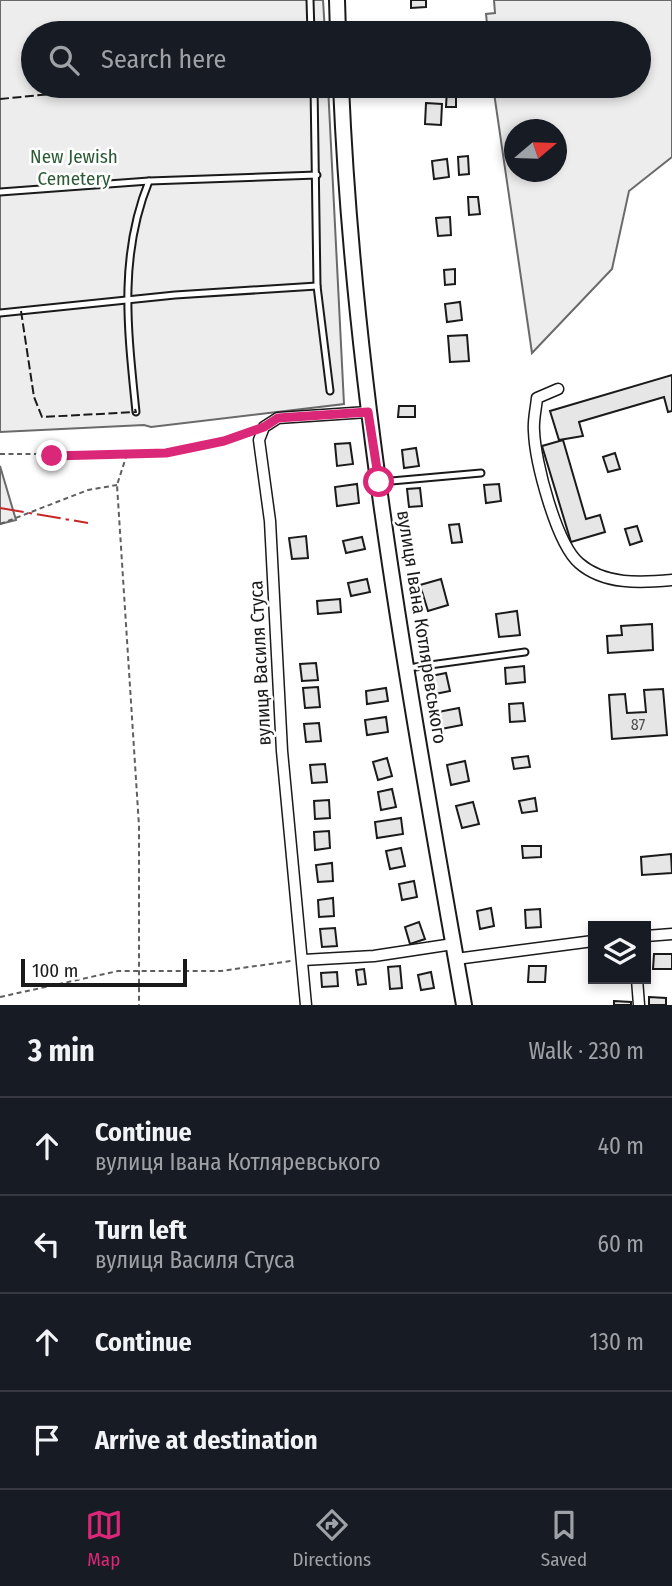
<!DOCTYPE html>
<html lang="en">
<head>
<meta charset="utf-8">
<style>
	:root { --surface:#171b24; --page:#20242c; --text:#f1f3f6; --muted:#9ea1a6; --line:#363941; --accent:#db2777 }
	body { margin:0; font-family:"Fira Sans Condensed",sans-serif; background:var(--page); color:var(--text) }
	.controls { position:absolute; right:21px; bottom:21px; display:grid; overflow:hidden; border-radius:0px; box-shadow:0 4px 10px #0003 }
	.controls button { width:63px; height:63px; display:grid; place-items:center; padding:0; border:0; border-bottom:2px solid var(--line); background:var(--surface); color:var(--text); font:35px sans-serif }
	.compass { position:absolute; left:504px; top:119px; width:63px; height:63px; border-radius:50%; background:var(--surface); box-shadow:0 4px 10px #0003; rotate:71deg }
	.scale { position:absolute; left:21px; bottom:18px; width:166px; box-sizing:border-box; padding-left:7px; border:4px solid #1a1a1a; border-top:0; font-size:19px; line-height:24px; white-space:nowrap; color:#1a1a1a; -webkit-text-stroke:5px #fff; paint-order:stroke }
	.stop { position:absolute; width:21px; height:21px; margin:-16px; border:5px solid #db2777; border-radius:50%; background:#fff }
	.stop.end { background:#db2777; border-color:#fff; box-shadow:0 2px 7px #0008 }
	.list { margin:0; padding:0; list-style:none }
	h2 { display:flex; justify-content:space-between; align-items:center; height:91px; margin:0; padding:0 28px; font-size:30px }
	h2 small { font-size:23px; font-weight:400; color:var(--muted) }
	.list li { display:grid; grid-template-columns:46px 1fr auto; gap:21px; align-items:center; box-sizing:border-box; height:98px; padding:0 28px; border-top:2px solid var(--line) }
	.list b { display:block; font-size:26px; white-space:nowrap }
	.list p { margin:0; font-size:23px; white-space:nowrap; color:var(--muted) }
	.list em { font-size:23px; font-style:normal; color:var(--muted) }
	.icon { flex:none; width:38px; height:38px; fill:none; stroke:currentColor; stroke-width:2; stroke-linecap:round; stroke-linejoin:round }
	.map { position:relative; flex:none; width:672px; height:1005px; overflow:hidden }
	.search { position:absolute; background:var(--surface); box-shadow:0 4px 10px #0003; left:21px; right:21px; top:21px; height:77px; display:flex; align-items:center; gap:18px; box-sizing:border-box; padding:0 24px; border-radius:38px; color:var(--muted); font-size:26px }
	.sheet { height:483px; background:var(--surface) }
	nav { display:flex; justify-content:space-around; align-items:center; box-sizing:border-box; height:98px; border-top:2px solid var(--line); background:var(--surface); font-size:19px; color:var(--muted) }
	nav a { display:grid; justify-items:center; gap:4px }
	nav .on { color:var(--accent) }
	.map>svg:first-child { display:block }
	.built { fill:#ededed; stroke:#6a6a6a; stroke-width:2; fill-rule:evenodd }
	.building { fill:#e6e6e6; stroke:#1a1a1a; stroke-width:2 }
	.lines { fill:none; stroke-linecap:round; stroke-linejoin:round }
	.lane-casing { stroke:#1a1a1a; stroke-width:9 }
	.street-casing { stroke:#1a1a1a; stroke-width:13 }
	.secondary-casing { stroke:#1a1a1a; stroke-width:18 }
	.path { stroke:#5f5f5f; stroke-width:2; stroke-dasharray:5 3.5; stroke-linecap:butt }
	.lane { stroke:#fff; stroke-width:5 }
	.street { stroke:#fff; stroke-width:10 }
	.secondary { stroke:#fff; stroke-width:14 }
	.fence { stroke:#1a1a1a; stroke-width:2; stroke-dasharray:9 3.5; stroke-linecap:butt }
	.power { stroke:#c62828; stroke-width:2; stroke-dasharray:24 5 3.5 5; stroke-linecap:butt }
	.route { stroke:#db2777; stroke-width:9 }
	.labels { text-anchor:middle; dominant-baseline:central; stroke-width:5; stroke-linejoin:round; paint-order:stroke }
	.number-label { font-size:16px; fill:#4d4d4d }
	.park-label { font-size:19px; fill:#2b5a34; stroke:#fff }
	.street-label { font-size:19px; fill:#1a1a1a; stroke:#fff }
</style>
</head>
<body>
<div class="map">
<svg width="672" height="1005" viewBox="0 0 672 1005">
	<rect width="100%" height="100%" fill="#fff"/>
	<g class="built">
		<path d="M0,0H323L325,33H33V86H328L344,404L151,427L144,425L0,432Z"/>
		<path d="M494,0H672V157L629,191L612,269L532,353L493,86H639V33H488L486,14L495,13ZM514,130H556V172H514Z"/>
		<path d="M0,466L16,520L0,524Z"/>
	</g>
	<g class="building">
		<path d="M411,0H426V7L411,8Z"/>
		<path d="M447,88L456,89V107H446Z"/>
		<path d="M426,103L442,104L441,125L425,124Z"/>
		<path d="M468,156L469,174L459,175L458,157Z"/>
		<path d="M447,159L449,177L434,179L432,161Z"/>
		<path d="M468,197H478L480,214L469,215Z"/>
		<path d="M450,217L451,235L438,236L436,218Z"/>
		<path d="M455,269V284L445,285L444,270Z"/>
		<path d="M460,302L462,320L447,322L445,304Z"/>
		<path d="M467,335L469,361L450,362L448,336Z"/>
		<path d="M672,375V411L668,412L664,397L579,422L583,436L559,440L550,411Z"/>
		<path d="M399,406H415V417H398Z"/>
		<path d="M563,440L586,519L600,515L605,532L571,542L542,446Z"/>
		<path d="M350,443L353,464L337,466L335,444Z"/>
		<path d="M416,448L419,466L404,468L402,450Z"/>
		<path d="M615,453L620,469L608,472L603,457Z"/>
		<path d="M357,484L359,503L337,506L335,487Z"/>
		<path d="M499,484L501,501L486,503L484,485Z"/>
		<path d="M420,488L422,506L409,507L407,489Z"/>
		<path d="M459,524L462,542L452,543L449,525Z"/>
		<path d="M637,526L642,541L630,545L625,529Z"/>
		<path d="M306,536L308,558L292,559L289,538Z"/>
		<path d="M362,537L365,549L346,553L343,541Z"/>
		<path d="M367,579L370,592L351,596L348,583Z"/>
		<path d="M441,579L448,605L428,611L420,585Z"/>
		<path d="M340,599L341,612L318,614L317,601Z"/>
		<path d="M517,611L520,635L499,637L496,614Z"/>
		<path d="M652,624L653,650L608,653L607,636L622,635L621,626Z"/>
		<path d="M316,663L318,680L302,681L300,664Z"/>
		<path d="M524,666L525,682L506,684L505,668Z"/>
		<path d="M446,673L450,691L435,694L431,676Z"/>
		<path d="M318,687L320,707L305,708L303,688Z"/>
		<path d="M386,688L388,701L367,704L366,691Z"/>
		<path d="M663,689L667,735L612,739L609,695L625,694L627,713L646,712L644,690Z"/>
		<path d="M523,703L525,721L510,722L509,704Z"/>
		<path d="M459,708L462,725L441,729L438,712Z"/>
		<path d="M386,717L388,732L367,735L365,720Z"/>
		<path d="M319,723L321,741L306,742L304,724Z"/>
		<path d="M528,756L530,767L514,769L512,758Z"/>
		<path d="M387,758L392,776L378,780L373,762Z"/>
		<path d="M465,761L469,781L451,785L447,765Z"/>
		<path d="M325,764L327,782L312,783L310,765Z"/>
		<path d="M392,789L396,807L381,810L378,792Z"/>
		<path d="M535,798L537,811L522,813L519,801Z"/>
		<path d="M329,800L330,818L315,819L314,801Z"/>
		<path d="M473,802L479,824L462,828L456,806Z"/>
		<path d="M401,818L403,834L377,838L375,822Z"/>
		<path d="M329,831L330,848L315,850L314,832Z"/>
		<path d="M522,846H541V857L523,858Z"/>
		<path d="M401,848L405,866L390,869L386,851Z"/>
		<path d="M671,854L672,873L642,875L641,857Z"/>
		<path d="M332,863L333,881L318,882L316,865Z"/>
		<path d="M414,881L417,897L402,900L399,884Z"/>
		<path d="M333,898L334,916L319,917L318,900Z"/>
		<path d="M491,908L494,926L480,929L477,911Z"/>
		<path d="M540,909L541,927L526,928L525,910Z"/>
		<path d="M419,922L425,939L410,944L405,927Z"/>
		<path d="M335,928L337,946L322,947L320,929Z"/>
		<path d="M654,954H672V969H653Z"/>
		<path d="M400,966L402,988L390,989L388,967Z"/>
		<path d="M529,966H546L545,982H528Z"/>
		<path d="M364,969L366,984L358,985L356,970Z"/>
		<path d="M337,972L338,986L322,987L321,973Z"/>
		<path d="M431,972L434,988L421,990L418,975Z"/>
		<path d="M649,997L666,998V1005H649Z"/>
		<path d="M614,1001L631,1002V1005H614Z"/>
	</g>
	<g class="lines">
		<defs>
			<g id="lane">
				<path d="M310,0L311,33"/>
				<path d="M314,86L317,286L330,391"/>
				<path d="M0,192L149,181L317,175"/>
				<path d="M0,313L175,295L317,286"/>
				<path d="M136,412C128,332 118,257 149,181"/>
				<path d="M380,482L481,473"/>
				<path d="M408,668L525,652"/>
			</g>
			<g id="street">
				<path d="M558,389L537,398C536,409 533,420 534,431C535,461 556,543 579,563C604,585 641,583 672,580"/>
				<path d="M646,936L672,934"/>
				<path d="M456,959L593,941"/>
				<path d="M303,960L374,956L453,944"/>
				<path d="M637,979L639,1005"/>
				<path d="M306,1005L282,751L270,521L259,440L264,427L278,418L368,412"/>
			</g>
			<g id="secondary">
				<path d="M337,0L338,33"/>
				<path d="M341,86C354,395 411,701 464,1005"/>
			</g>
		</defs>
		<use href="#lane" class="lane-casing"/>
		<use href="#street" class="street-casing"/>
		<use href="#secondary" class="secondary-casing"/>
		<g class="path">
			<path d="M0,454H166L251,431"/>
			<path d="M127,454L117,485L139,826V1005"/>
			<path d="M0,524L88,490L117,485"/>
			<path d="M0,997L118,971H221L291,961"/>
		</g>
		<use href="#lane" class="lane"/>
		<use href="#street" class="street"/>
		<use href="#secondary" class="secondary"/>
		<g class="fence">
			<path d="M0,99L133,86"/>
			<path d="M21,311L34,397L42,417L136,412L135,409"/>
		</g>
		<path class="power" d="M0,508L88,523"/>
	</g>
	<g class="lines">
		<path class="route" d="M52,456L166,453L224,441L264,427L278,418L368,412L379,482"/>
	</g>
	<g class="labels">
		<g class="number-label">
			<text x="638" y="724">87</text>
		</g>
		<g class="park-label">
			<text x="74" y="156">New Jewish<tspan x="74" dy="22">Cemetery</tspan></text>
		</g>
		<g class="street-label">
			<text transform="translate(422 627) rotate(81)">вулиця Івана Котляревського</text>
			<text transform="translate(260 663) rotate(-93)">вулиця Василя Стуса</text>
		</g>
	</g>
</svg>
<div class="controls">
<button><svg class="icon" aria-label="layers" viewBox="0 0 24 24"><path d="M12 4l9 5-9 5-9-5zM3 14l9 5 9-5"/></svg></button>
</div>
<svg class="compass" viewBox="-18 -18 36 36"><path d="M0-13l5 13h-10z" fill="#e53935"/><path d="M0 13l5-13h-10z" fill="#9ea1a6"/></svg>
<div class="scale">100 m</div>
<div class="stop" style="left:379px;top:482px"></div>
<div class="stop end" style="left:52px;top:456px"></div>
<div class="search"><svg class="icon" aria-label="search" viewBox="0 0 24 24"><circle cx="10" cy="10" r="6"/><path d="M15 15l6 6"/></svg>Search here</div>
</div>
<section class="sheet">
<h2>3 min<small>Walk · 230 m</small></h2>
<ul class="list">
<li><svg class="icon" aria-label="ahead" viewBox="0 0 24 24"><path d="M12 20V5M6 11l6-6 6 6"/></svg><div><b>Continue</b><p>вулиця Івана Котляревського</p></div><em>40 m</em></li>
<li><svg class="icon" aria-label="left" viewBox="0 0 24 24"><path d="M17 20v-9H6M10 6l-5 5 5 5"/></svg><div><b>Turn left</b><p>вулиця Василя Стуса</p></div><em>60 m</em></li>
<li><svg class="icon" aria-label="ahead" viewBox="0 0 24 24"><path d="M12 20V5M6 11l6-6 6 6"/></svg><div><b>Continue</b></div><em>130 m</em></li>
<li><svg class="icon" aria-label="arrive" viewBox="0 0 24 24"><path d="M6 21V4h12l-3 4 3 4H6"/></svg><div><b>Arrive at destination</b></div></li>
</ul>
</section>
<nav>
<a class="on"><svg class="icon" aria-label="map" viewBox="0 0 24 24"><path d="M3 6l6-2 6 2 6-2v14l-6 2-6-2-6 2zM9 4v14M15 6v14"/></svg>Map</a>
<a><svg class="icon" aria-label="directions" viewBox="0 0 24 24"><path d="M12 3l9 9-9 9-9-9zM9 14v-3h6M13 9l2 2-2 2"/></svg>Directions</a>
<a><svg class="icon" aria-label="saved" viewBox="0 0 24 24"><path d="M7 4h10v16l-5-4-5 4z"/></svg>Saved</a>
</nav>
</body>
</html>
